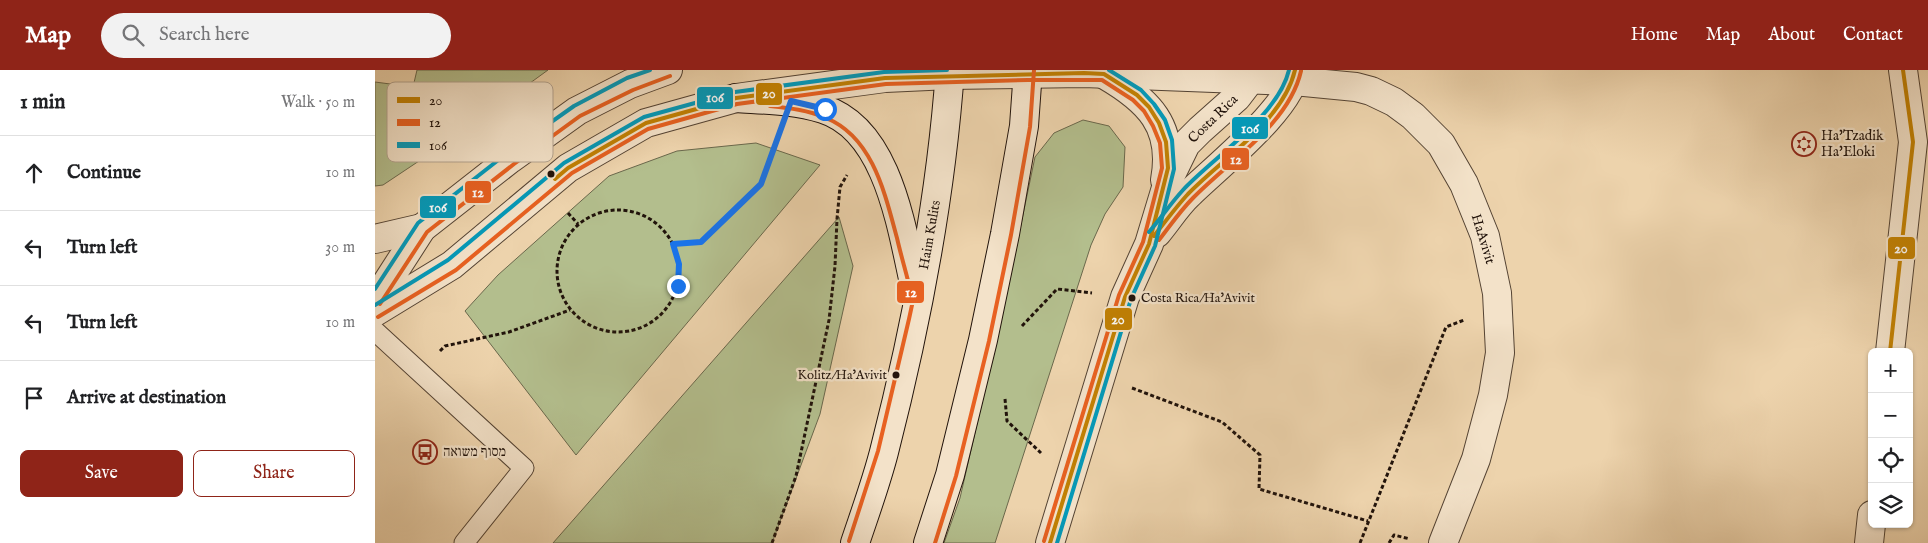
<!DOCTYPE html>
<html lang="en">
<head>
<meta charset="utf-8">
<style>
	:root { --surface:#fff; --page:#f2f2f2; --text:#202124; --muted:#757577; --line:#e0e0e0; --accent:#8f2418 }
	body { margin:0; font-family:"IM FELL English","Frank Ruhl Libre",serif; background:var(--page); color:var(--text) }
	.controls { position:absolute; right:15px; bottom:15px; display:grid; overflow:hidden; border-radius:8px; box-shadow:0 1px 4px #0004 }
	.controls button { width:45px; height:45px; display:grid; place-items:center; padding:0; border:0; border-bottom:1px solid var(--line); background:var(--surface); color:var(--text); font:25px sans-serif }
	.stop { position:absolute; width:15px; height:15px; margin:-11px; border:4px solid #1a73e8; border-radius:50%; background:#fff }
	.stop.end { background:#1a73e8; border-color:#fff; box-shadow:0 1px 5px #0008 }
	.list { margin:0; padding:0; list-style:none }
	h2 { display:flex; justify-content:space-between; align-items:center; height:65px; margin:0; padding:0 20px; font-size:21px }
	h2 small { font-size:16px; font-weight:400; color:var(--muted) }
	.list li { display:grid; grid-template-columns:32px 1fr auto; gap:15px; align-items:center; box-sizing:border-box; height:75px; padding:0 20px; border-top:1px solid var(--line) }
	.list b { display:block; font-size:19px; white-space:nowrap }
	.list em { font-size:16px; font-style:normal; color:var(--muted) }
	.actions { display:flex; gap:10px; padding:15px 20px }
	.actions a { flex:1; padding:11px 0; border:1px solid var(--accent); border-radius:8px; text-align:center; font-size:18px; color:var(--accent) }
	.actions .main { background:var(--accent); color:#fff }
	.icon { flex:none; width:28px; height:28px; fill:none; stroke:currentColor; stroke-width:2; stroke-linecap:round; stroke-linejoin:round }
	.map { position:relative; flex:none; width:1553px; height:473px; overflow:hidden }
	header { display:flex; align-items:center; gap:30px; box-sizing:border-box; height:70px; padding:0 25px; background:var(--accent); color:#fff }
	header strong { font-size:24px }
	nav { display:flex; gap:28px; margin-inline-start:auto; font-size:18px }
	.search { width:350px; height:45px; background:var(--page); display:flex; align-items:center; gap:12px; box-sizing:border-box; padding:0 18px; border-radius:28px; color:var(--muted); font-size:19px }
	main { display:flex }
	aside { flex:1; background:var(--surface) }
	.map>svg:first-child { display:block }
	.green { fill:#b3be8d; stroke:#6a684c }
	.lines { fill:none; stroke-linecap:round; stroke-linejoin:round }
	.service-casing { stroke:#544333; stroke-width:21 }
	.minor-casing { stroke:#544333; stroke-width:30 }
	.tertiary-casing { stroke:#544333; stroke-width:30 }
	.secondary-casing { stroke:#21130b; stroke-width:30 }
	.path { stroke:#21130b; stroke-width:3; stroke-dasharray:4 2.5; stroke-linecap:butt }
	.service { stroke:#f3e2c9; stroke-width:19 }
	.minor { stroke:#f3e2c9; stroke-width:28 }
	.tertiary { stroke:#f3e2c9; stroke-width:28 }
	.secondary { stroke:#f3e2c9; stroke-width:28 }
	.bus-1-casing { stroke:#f3e2c9; stroke-width:8 }
	.bus-2-casing { stroke:#f3e2c9; stroke-width:8 }
	.bus-3-casing { stroke:#f3e2c9; stroke-width:8 }
	.bus-1 { stroke:#c28103; stroke-width:4 }
	.bus-2 { stroke:#e86121; stroke-width:4 }
	.bus-3 { stroke:#039aba; stroke-width:4 }
	.route { stroke:#1a73e8; stroke-width:6 }
	.bus-dot { fill:#21130b; stroke:#f3e2c9; stroke-width:2 }
	.labels { text-anchor:middle; dominant-baseline:central; stroke-width:4.5; stroke-linejoin:round; paint-order:stroke }
	.bus-label { font-size:13px; fill:#21130b; stroke:#f3e2c9; text-anchor:start }
	.street-label { font-size:14px; fill:#21130b; stroke:#f3e2c9 }
	.poi-label { font-size:14px; fill:#21130b; stroke:#f3e2c9; text-anchor:start }
	.key { fill:#f3e2c9; stroke:#b4a490; stroke-width:1 }
	.key-label { font-size:14px; fill:#21130b }
	.line-badge { stroke:#f3e2c9; stroke-width:2 }
	.badge-label { font-size:14px; text-anchor:middle; font-weight:bold; fill:#fff }
</style>
</head>
<body>
<header>
<strong>Map</strong>
<div class="search"><svg class="icon" aria-label="search" viewBox="0 0 24 24"><circle cx="10" cy="10" r="6"/><path d="M15 15l6 6"/></svg>Search here</div>
<nav><a>Home</a><a>Map</a><a>About</a><a>Contact</a></nav>
</header>
<main>
<aside>
<h2>1 min<small>Walk · 50 m</small></h2>
<ul class="list">
<li><svg class="icon" aria-label="ahead" viewBox="0 0 24 24"><path d="M12 20V5M6 11l6-6 6 6"/></svg><div><b>Continue</b></div><em>10 m</em></li>
<li><svg class="icon" aria-label="left" viewBox="0 0 24 24"><path d="M17 20v-9H6M10 6l-5 5 5 5"/></svg><div><b>Turn left</b></div><em>30 m</em></li>
<li><svg class="icon" aria-label="left" viewBox="0 0 24 24"><path d="M17 20v-9H6M10 6l-5 5 5 5"/></svg><div><b>Turn left</b></div><em>10 m</em></li>
<li><svg class="icon" aria-label="arrive" viewBox="0 0 24 24"><path d="M6 21V4h12l-3 4 3 4H6"/></svg><div><b>Arrive at destination</b></div></li>
</ul>
<div class="actions"><a class="main">Save</a><a>Share</a></div>
</aside>
<div class="map">
<svg width="1553" height="473" viewBox="0 0 1553 473">
	<rect width="100%" height="100%" fill="#edd3ac"/>
	<filter id="stains"><feTurbulence type="fractalNoise" baseFrequency=".004" numOctaves="4"/><feColorMatrix values="0 0 0 0 .2 0 0 0 0 .09 0 0 0 0 .02 0 0 0 .5 -.17"/></filter>
	<radialGradient id="worn" r=".72"><stop offset=".6" stop-color="#630" stop-opacity="0"/><stop offset="1" stop-color="#630" stop-opacity=".3"/></radialGradient>
	<g class="green">
		<path d="M42,0H173L89,61L8,115L0,116V12L38,17Z"/>
		<path d="M708,50L734,56L750,77L748,117L730,144L716,175L620,473H569L585,428L629,236L660,87L679,63Z"/>
		<path d="M381,73L445,95L201,385L90,241L123,205L234,106L302,81Z"/>
		<path d="M464,147L478,196L445,344L397,473H178Z"/>
	</g>
	<g class="lines">
		<defs>
			<path id="service" d="M0,261L149,398L89,473"/>
			<g id="minor">
				<path d="M1515,282L1538,72L1528,0"/>
				<path d="M1494,473L1497,445"/>
			</g>
			<g id="tertiary">
				<path d="M730,5C773,30 800,56 790,110"/>
				<path d="M782,163C793,150 802,135 814,124C839,99 921,34 920,0"/>
				<path d="M0,169L47,158"/>
				<path d="M0,231L47,158L135,89L202,41L255,14L293,0"/>
				<path d="M0,242L77,195L193,98L271,53L361,28L510,8L575,5L709,3L919,11L981,17L996,21L1019,32L1038,46L1066,74L1089,114L1110,166L1122,223L1125,283L1118,325L1101,389L1068,473"/>
				<path d="M675,473L750,227L774,174L793,111L811,74L825,60L862,27L875,10L879,0"/>
			</g>
			<g id="secondary">
				<path d="M361,28C391,30 419,30 448,39C515,60 527,163 541,222"/>
				<path d="M480,473C490,443 501,413 509,382C541,257 566,129 575,0"/>
				<path d="M553,473L575,405L608,270L630,164L649,56L653,0"/>
			</g>
		</defs>
		<use href="#service" class="service-casing"/>
		<use href="#minor" class="minor-casing"/>
		<use href="#tertiary" class="tertiary-casing"/>
		<use href="#secondary" class="secondary-casing"/>
		<g class="path">
			<circle cx="243" cy="201" r="61"/>
			<path d="M193,143L203,154"/>
			<path d="M298,174L326,172L386,114L404,64"/>
			<path d="M647,256L682,219L717,223"/>
			<path d="M65,281L70,276L134,262L195,240"/>
			<path d="M757,318L847,352L885,385L884,419L993,451"/>
			<path d="M630,329L632,351L666,383"/>
			<path d="M397,473L421,406L454,250L460,196L462,149L465,117L472,105"/>
			<path d="M985,473L1071,257L1089,250"/>
			<path d="M1014,473L1019,465L1035,469"/>
		</g>
		<use href="#service" class="service"/>
		<use href="#minor" class="minor"/>
		<use href="#tertiary" class="tertiary"/>
		<use href="#secondary" class="secondary"/>
		<defs>
			<g id="bus-1">
				<path d="M180,109L193,98L271,53L361,28L510,8L709,3L729,4L762,25L774,37L784,53L791,72L793,98L774,174L750,227L675,473"/>
				<path d="M779,166C790,152 801,137 813,124C848,88 908,51 920,0"/>
				<path d="M1515,282L1538,72L1528,0"/>
			</g>
			<g id="bus-2">
				<path d="M395,36C414,38 433,40 451,48C498,67 510,124 522,168C526,186 532,205 536,223L537,235L534,249L503,381L474,471"/>
				<path d="M784,170C795,156 805,141 818,128C854,91 914,54 926,1"/>
				<path d="M5,234L52,162L139,94L205,46L258,20L295,6"/>
				<path d="M3,247L81,200L197,103L273,59L362,34L511,14L653,10H727L758,30L769,41L778,56L785,73L787,98L768,172L744,225L669,471"/>
				<path d="M560,473L581,406L614,271L636,165L655,57L659,0"/>
			</g>
			<g id="bus-3">
				<path d="M774,162C786,148 796,133 808,120C840,86 903,46 914,0"/>
				<path d="M0,219L43,153L131,84L199,36L252,8L275,0"/>
				<path d="M0,235L73,190L189,93L269,47L360,22L509,2L572,0"/>
				<path d="M682,473L756,229L780,176L799,99L797,70L790,50L779,34L766,20L734,0"/>
			</g>
		</defs>
		<use href="#bus-1" class="bus-1-casing"/>
		<use href="#bus-2" class="bus-2-casing"/>
		<use href="#bus-3" class="bus-3-casing"/>
		<use href="#bus-1" class="bus-1"/>
		<use href="#bus-2" class="bus-2"/>
		<use href="#bus-3" class="bus-3"/>
	</g>
	<g class="lines">
		<path class="route" d="M303,216L304,194L298,174L326,172L386,114L416,31L450,39"/>
	</g>
	<defs>
		<symbol id="synagogue-ring" viewBox="-11 -11 22 22"><circle r="9.5" fill="#f3e2c9" stroke="#8f2418" stroke-width="1.5"/><path d="M0-6.5L5.6 3.2H-5.6ZM0 6.5L5.6-3.2H-5.6Z" fill="#8f2418"/></symbol>
		<symbol id="bus-ring" viewBox="-11 -11 22 22"><circle r="9.5" fill="#f3e2c9" stroke="#8f2418" stroke-width="1.5"/><path d="M-5-6H5V4H4V6H2V4H-2V6H-4V4H-5ZM-3.5-4V0h7V-4ZM-3.5 1.2v1.5H-2V1.2ZM2 1.2v1.5H3.5V1.2Z" fill="#8f2418"/></symbol>
	</defs>
	<g fill-rule="evenodd">
		<use href="#synagogue-ring" x="1415" y="60" width="28" height="28"/>
		<use href="#bus-ring" x="36" y="368" width="28" height="28"/>
	</g>
	<g class="bus-dot">
		<circle cx="176" cy="104" r="4.5"/>
		<circle cx="757" cy="228" r="4.5"/>
		<circle cx="521" cy="305" r="4.5"/>
	</g>
	<g class="labels">
		<g class="bus-label">
			<text x="766" y="228">Costa Rica/Ha'Avivit</text>
			<text x="512" y="305" text-anchor="end">Kolitz/Ha'Avivit</text>
		</g>
		<g class="street-label">
			<text transform="translate(838 49) rotate(-44)">Costa Rica</text>
			<text transform="translate(555 165) rotate(-80)">Haim Kulits</text>
			<text transform="translate(1108 169) rotate(73)">HaAvivit</text>
		</g>
		<g class="poi-label">
			<text x="1446" y="66">Ha'Tzadik<tspan x="1446" dy="16">Ha'Eloki</tspan></text>
			<text x="68" y="382">מסוף משואה</text>
		</g>
	</g>
	<rect x="12" y="12" width="166" height="80" rx="8" class="key"/>
	<rect x="22" y="27" width="23" height="6" fill="#c28103"/>
	<rect x="22" y="49" width="23" height="7" fill="#e86121"/>
	<rect x="22" y="72" width="23" height="6" fill="#039aba"/>
	<g class="key-label">
		<text x="54" y="35">20</text>
		<text x="54" y="57">12</text>
		<text x="54" y="80">106</text>
	</g>
	<g class="line-badge">
		<rect x="380" y="12" width="28" height="24" rx="5" fill="#c28103"/>
		<rect x="321" y="16" width="38" height="24" rx="5" fill="#039aba"/>
		<rect x="856" y="46" width="38" height="24" rx="5" fill="#039aba"/>
		<rect x="846" y="77" width="29" height="24" rx="5" fill="#e86121"/>
		<rect x="89" y="110" width="28" height="24" rx="5" fill="#e86121"/>
		<rect x="44" y="125" width="38" height="24" rx="5" fill="#039aba"/>
		<rect x="1512" y="166" width="29" height="24" rx="5" fill="#c28103"/>
		<rect x="521" y="210" width="29" height="24" rx="5" fill="#e86121"/>
		<rect x="729" y="237" width="29" height="24" rx="5" fill="#c28103"/>
	</g>
	<g class="badge-label">
		<text x="394" y="28">20</text>
		<text x="340" y="32">106</text>
		<text x="875" y="63">106</text>
		<text x="861" y="94">12</text>
		<text x="103" y="127">12</text>
		<text x="63" y="142">106</text>
		<text x="1526" y="183">20</text>
		<text x="536" y="227">12</text>
		<text x="743" y="254">20</text>
	</g>
	<rect width="100%" height="100%" filter="url(#stains)"/>
	<rect width="100%" height="100%" fill="url(#worn)"/>
</svg>
<div class="controls">
<button>+</button>
<button>−</button>
<button><svg class="icon" aria-label="locate" viewBox="0 0 24 24"><circle cx="12" cy="12" r="6"/><path d="M12 2v4M12 18v4M2 12h4M18 12h4"/></svg></button>
<button><svg class="icon" aria-label="layers" viewBox="0 0 24 24"><path d="M12 4l9 5-9 5-9-5zM3 14l9 5 9-5"/></svg></button>
</div>
<div class="stop" style="left:450px;top:39px"></div>
<div class="stop end" style="left:303px;top:216px"></div>
</div>
</main>
</body>
</html>
